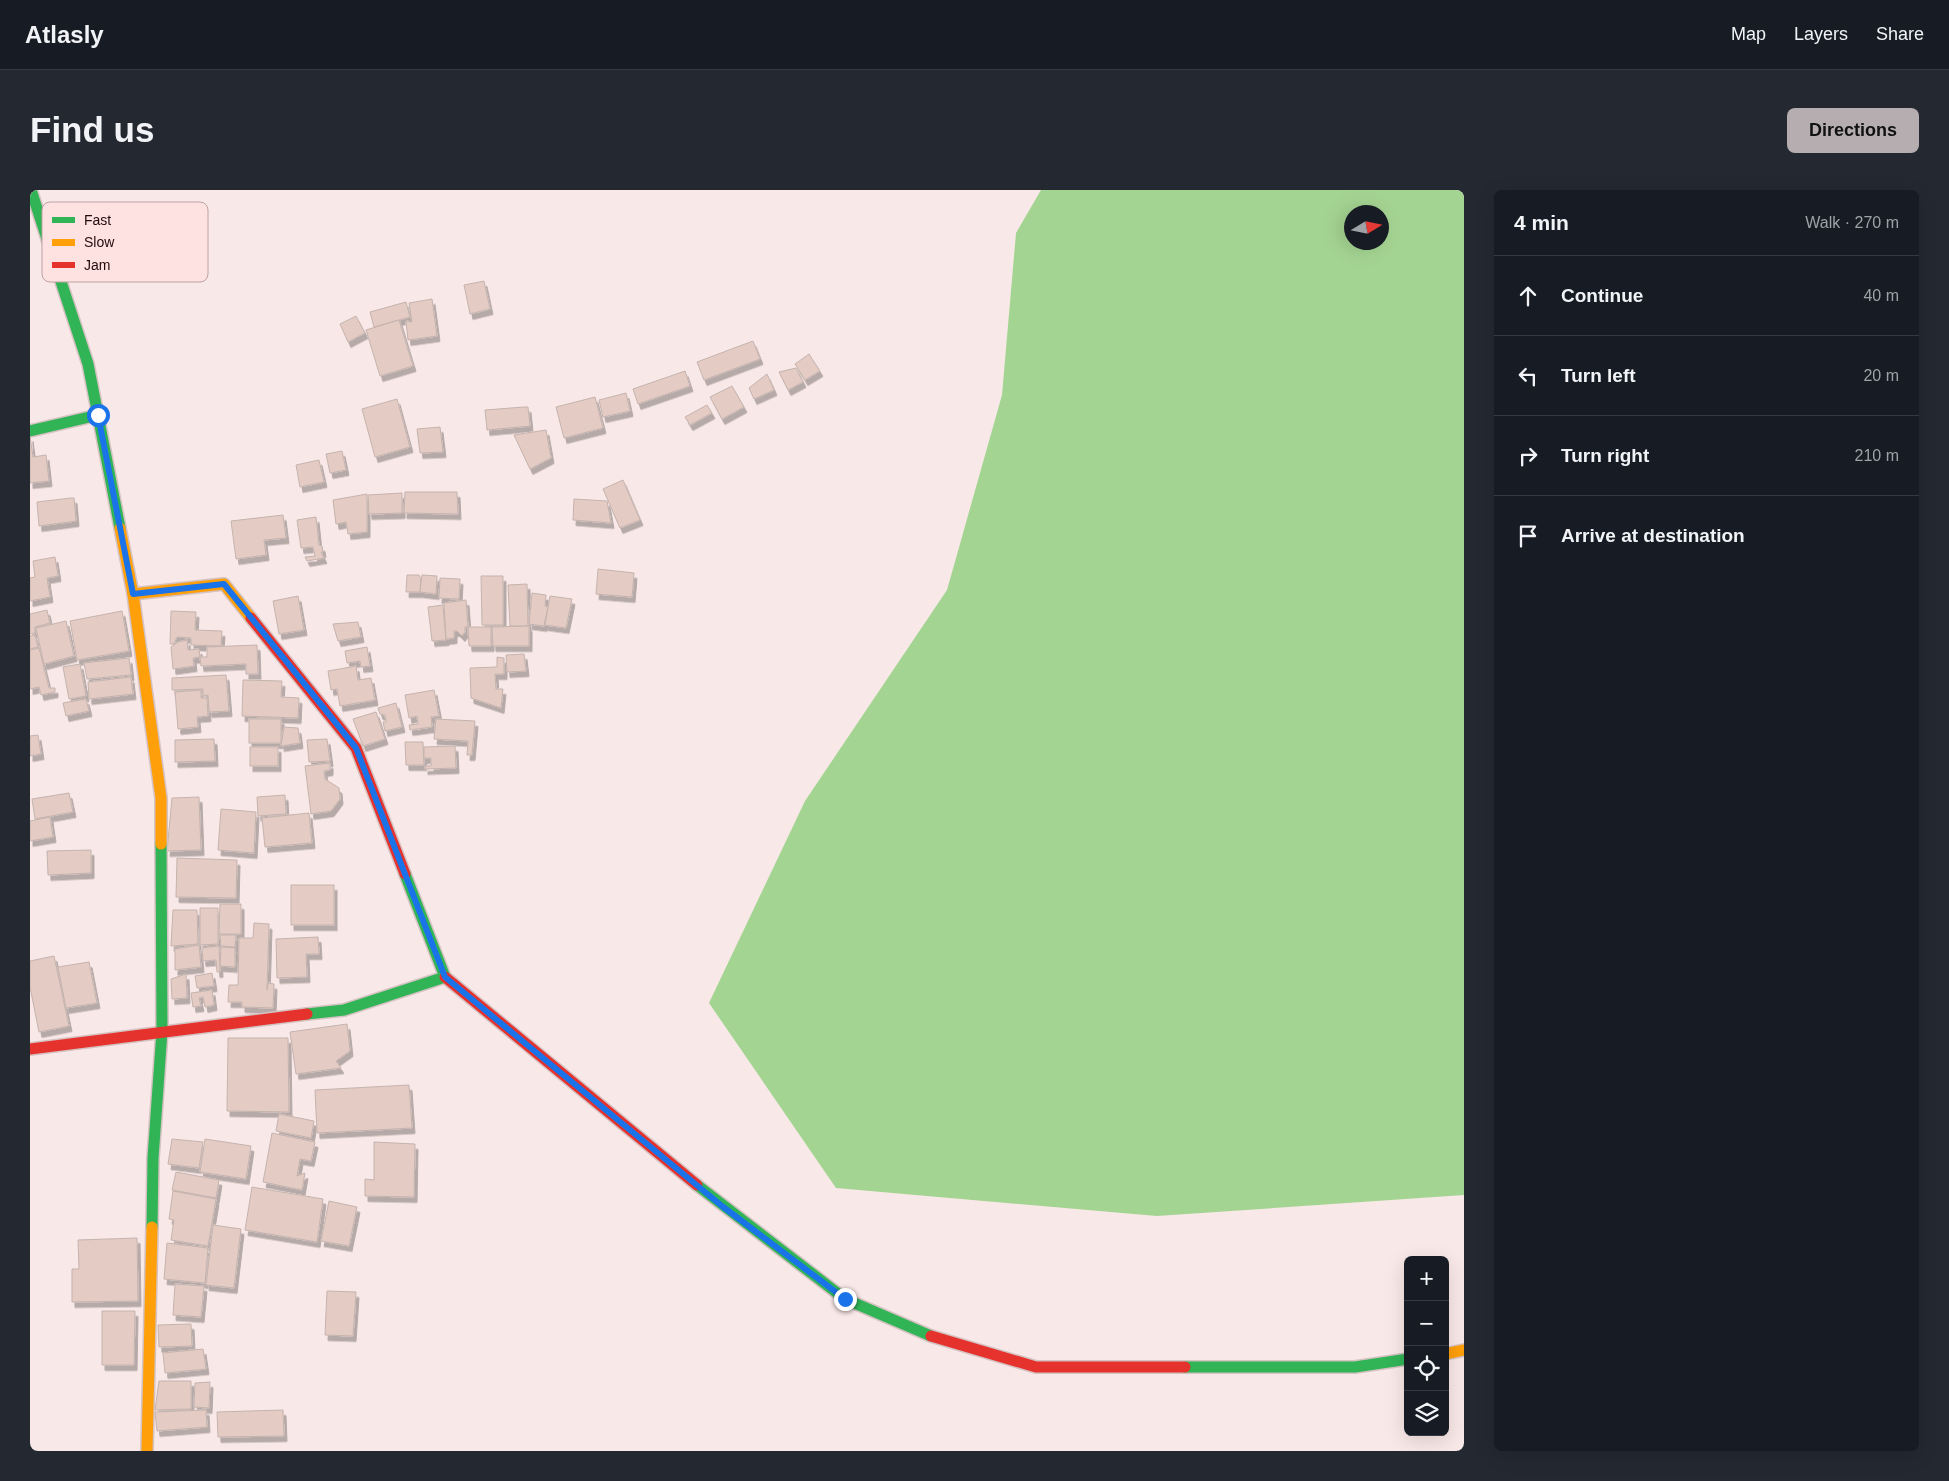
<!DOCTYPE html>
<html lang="en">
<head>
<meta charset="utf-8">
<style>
	:root { --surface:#171b24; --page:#242831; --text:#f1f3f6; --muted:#9ea1a6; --line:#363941; --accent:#b5adaf }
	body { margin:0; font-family:Helvetica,sans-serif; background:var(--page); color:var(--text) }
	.controls { position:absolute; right:15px; bottom:15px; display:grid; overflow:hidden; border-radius:8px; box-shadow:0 5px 20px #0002 }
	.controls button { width:45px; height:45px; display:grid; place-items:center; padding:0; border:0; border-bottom:1px solid var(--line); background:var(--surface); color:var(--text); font:25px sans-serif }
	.compass { position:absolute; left:1314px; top:15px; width:45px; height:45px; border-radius:50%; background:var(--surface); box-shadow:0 5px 20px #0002; rotate:80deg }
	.stop { position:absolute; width:15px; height:15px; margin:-11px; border:4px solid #1a73e8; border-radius:50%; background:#fff }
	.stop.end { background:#1a73e8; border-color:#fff; box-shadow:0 1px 5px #0008 }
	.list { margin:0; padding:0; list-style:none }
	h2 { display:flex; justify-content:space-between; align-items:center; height:65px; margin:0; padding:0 20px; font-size:21px }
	h2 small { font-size:16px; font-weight:400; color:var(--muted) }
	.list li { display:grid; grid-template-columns:32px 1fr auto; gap:15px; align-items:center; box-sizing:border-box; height:80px; padding:0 20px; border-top:1px solid var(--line) }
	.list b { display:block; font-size:19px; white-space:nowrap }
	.list em { font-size:16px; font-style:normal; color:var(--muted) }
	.icon { flex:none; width:28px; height:28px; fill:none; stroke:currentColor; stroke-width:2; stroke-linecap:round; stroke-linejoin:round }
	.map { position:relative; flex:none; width:1434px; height:1261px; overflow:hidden; border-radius:8px }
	header { display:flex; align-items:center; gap:30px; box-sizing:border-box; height:70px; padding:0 25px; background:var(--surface); border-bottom:1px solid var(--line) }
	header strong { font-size:24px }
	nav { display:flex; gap:28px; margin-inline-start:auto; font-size:18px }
	.intro { display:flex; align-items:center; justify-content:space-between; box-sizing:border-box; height:120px; padding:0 30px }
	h1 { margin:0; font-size:35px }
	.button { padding:12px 22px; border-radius:8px; background:var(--accent); color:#111; font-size:18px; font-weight:700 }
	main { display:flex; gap:30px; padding:0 30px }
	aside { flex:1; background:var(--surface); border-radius:8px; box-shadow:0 5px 20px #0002 }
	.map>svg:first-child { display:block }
	.water { fill:#a4d492; fill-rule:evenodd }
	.building { fill:#e4cbc4; stroke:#c5b3ae; filter:url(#shadow) }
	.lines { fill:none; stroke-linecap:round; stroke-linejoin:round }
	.fast-casing { stroke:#d5c2c2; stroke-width:14 }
	.slow-casing { stroke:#d5c2c2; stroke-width:14 }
	.jam-casing { stroke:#d5c2c2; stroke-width:14 }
	.fast { stroke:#30b455; stroke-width:11 }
	.slow { stroke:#ff9f0a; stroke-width:11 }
	.jam { stroke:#e5322d; stroke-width:11 }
	.route { stroke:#1a73e8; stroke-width:6 }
	.key { fill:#fee2e1; stroke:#bca2a1; stroke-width:1 }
	.key-label { font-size:14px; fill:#210b0b }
</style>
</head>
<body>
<header>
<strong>Atlasly</strong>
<nav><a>Map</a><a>Layers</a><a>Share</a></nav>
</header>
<div class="intro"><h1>Find us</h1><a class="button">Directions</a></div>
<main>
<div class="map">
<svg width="1434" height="1261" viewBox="0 0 1434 1261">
	<defs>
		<filter id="shadow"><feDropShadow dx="3" dy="5.5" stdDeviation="0" flood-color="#0004"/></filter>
	</defs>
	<rect width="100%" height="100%" fill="#f8e8e7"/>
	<path class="water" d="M1011,0H1434V1005L1127,1026L806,998L679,813L775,611L917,400L972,205L986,43ZM1322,22H1352V52H1322Z"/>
	<g class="building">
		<path d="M454,91L460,119L440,124L434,95Z"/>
		<path d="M402,109L407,146L378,150L376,131L382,132L379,113Z"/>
		<path d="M376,112L380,127L344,137L340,122Z"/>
		<path d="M326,126L335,143L318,152L310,134Z"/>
		<path d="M369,130L383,176L350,186L336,140Z"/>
		<path d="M723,151L730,169L674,190L667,172Z"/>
		<path d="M779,164L790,181L775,190L765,174Z"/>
		<path d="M766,178L773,192L758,200L749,182Z"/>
		<path d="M655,181L660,196L608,214L603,199Z"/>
		<path d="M737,184L744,200L724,209L719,198Z"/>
		<path d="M702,196L714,217L692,229L680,207Z"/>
		<path d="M596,203L600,221L573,227L569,210Z"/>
		<path d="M565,207L573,238L534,248L526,217Z"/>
		<path d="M367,209L380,257L345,267L332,219Z"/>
		<path d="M677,215L682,223L660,235L655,227Z"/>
		<path d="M494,217H498L500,236L457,240L455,220Z"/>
		<path d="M410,237L413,262L390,263L387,239Z"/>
		<path d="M516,240L521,268L500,279L484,245Z"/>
		<path d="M0,246L3,267L16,265L19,291L0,293Z"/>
		<path d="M312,261L316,280L300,283L296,264Z"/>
		<path d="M289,270L294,292L270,297L266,275Z"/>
		<path d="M593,290L610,330L590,338L573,299Z"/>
		<path d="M375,302H427L428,324L374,323Z"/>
		<path d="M372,303V323L339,324L338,305Z"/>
		<path d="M337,304V342L318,344L316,332L306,334L303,310Z"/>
		<path d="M41,308H44L46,331L9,336L7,312Z"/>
		<path d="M544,309L577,311L581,333L543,330Z"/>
		<path d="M253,325L256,348L234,350L236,365L206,369L201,331Z"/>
		<path d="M286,327L289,355L292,356L293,362H291L294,368L277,371L275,367L285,366L283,357L271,358L267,330Z"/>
		<path d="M25,367L28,386L17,388L20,407L0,411V388L5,387L3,371Z"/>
		<path d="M568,379L604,383L602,407L566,404Z"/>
		<path d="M377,385H389L391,389L390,402H376Z"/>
		<path d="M392,385L407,386L406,404L390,402Z"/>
		<path d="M451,386H473V435H452Z"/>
		<path d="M410,388L430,389L429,409L409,408Z"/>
		<path d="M497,394L498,436H480L478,395Z"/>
		<path d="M502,403L516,405L515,416L518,417L514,436L499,434Z"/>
		<path d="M268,406L274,440L249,444L243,411Z"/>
		<path d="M520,406L542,409L536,438L515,435Z"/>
		<path d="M436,410L438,437H435V442L432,446L427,441H424V448L416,449L414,413Z"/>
		<path d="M413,415L416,450L402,451L398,417Z"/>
		<path d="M17,420L20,433L5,437V443L0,444V424Z"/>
		<path d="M92,421L99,461L47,470L40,431Z"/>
		<path d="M141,421L166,422L165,440L192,441L191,456L161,455V448L147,447L144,454H140Z"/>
		<path d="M36,431L44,466L14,474L6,438Z"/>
		<path d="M328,432L331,447L308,451L303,434Z"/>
		<path d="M499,436V456H463L462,437Z"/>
		<path d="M438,437H461V456H439Z"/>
		<path d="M5,445L8,457L0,459V446Z"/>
		<path d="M157,450L158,460L169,459L170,467L163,468L164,476L143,479L141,457L148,452Z"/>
		<path d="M227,455L228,484H216V474L171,476L170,467H177V457Z"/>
		<path d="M337,457L340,476L331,477L330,471L317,473L315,461Z"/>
		<path d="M9,458L19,498H25V502L11,505L9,497L0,499V460Z"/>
		<path d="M494,464L496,481L477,482L476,465Z"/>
		<path d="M467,467L474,468V484H465L466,499H473L471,518L441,508L440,478L467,477Z"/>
		<path d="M99,468L101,485L57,489L54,473Z"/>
		<path d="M50,474L56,506L39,509L33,477Z"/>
		<path d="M326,476L328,490L341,488L345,510L310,516L307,499L301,500L298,481Z"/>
		<path d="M196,485L199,521L179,522L178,505L173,506V499L142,500V488Z"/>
		<path d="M101,487L103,504L59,509L58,492Z"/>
		<path d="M213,490L252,491L251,507L269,508L268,528L212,526Z"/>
		<path d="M171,500V508H177L178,526L167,527L168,537L148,539L145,502Z"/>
		<path d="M404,500L409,526L401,527L402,537L380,540L379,535L388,534L387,526L379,528L375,505Z"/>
		<path d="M56,509L59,521L36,526L33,513Z"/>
		<path d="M366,513L372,537L355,541L353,532H356L355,525L350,524L348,518Z"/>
		<path d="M346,522L355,549L333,556L323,529Z"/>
		<rect x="219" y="529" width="32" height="24"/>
		<path d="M406,529L445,531L442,565H437L438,551L404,549Z"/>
		<path d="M254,537L268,538L270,553L251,556Z"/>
		<path d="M8,545L11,564L0,566V546Z"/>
		<path d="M184,549L185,571L145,572V550Z"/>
		<path d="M297,549L300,571L279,572L277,550Z"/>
		<path d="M375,552H393L394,575H376Z"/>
		<path d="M425,556L426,578L395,579V576H401V568H394V557Z"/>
		<rect x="220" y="557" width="28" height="19"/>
		<path d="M300,573V580L294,581L295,589L309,598L310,609L301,621L281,624L275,576Z"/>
		<path d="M39,603L43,622L5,629L2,609Z"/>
		<path d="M255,605L256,624L228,626L227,607Z"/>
		<path d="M169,607L171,660L137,661L142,608Z"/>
		<path d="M191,619L226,622L224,663L188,660Z"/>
		<path d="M279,623L282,653L235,657L232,628Z"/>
		<path d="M20,627L23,647L0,651V631Z"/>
		<path d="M61,660V683L18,685L17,661Z"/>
		<path d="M147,668L207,670L206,708L146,707Z"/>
		<rect x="261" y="695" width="43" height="40"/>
		<path d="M190,714H211V744H189Z"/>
		<path d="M170,718H188V754L170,755Z"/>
		<path d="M143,720H167L168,754L141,756Z"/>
		<path d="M224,733L239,734L237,800L238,793L244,794L243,818L212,817V812H198L199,795H208L209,748H223Z"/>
		<path d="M190,745H206L205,757L191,756Z"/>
		<path d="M288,747L289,764H276L277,787L247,788L246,749Z"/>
		<path d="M169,755L171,777L145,780V759Z"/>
		<path d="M189,756L190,782H187L186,770L173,771L172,758Z"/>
		<path d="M191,757L205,758V777L190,776Z"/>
		<path d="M24,766L39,836L9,842L0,797V771Z"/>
		<path d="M59,772L67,813L36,818L28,777Z"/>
		<path d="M182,783L184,796L167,798L165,786Z"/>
		<path d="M156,784L157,808L142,809L141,789Z"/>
		<path d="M182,800L184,815L175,817L173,807L169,808L171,816L163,817L161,803Z"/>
		<path d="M317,834L320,861L306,871L311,878L266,884L260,842Z"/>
		<path d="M198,848H258L259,922L197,921Z"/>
		<path d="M379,895L382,938L287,943L285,900Z"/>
		<path d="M249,924L284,931L281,948L246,941Z"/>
		<path d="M242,943L285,952L281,971L270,969L267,986L275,983L272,1000L233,992Z"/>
		<path d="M142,949L173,952L169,978L138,974Z"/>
		<path d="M175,949L221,956L216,989L170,982Z"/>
		<path d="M344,952L385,954L384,1007L335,1006V989L344,990Z"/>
		<path d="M146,982L189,990L186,1008L142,1000Z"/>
		<path d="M222,997L293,1009L287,1052L215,1040Z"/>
		<path d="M143,1001L186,1009L178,1056L141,1050L144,1030L139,1029Z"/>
		<path d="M299,1011L327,1017L319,1056L291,1051Z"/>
		<path d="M183,1035L211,1039L204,1098L176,1095Z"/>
		<path d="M107,1048L108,1111L42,1112V1079H49L48,1050Z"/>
		<path d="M137,1053L178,1058L175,1093L134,1089Z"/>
		<path d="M145,1094L174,1096L171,1127L143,1125Z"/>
		<path d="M297,1101L326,1102L323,1146L295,1145Z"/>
		<path d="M72,1121H105L104,1175H72Z"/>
		<path d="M161,1134L162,1156L129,1157L128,1135Z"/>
		<path d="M173,1159L176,1179L135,1183L133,1163Z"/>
		<path d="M129,1191H161V1219L125,1220Z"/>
		<path d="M180,1192L179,1218L164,1217L165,1193Z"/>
		<path d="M176,1220L177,1237L127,1241L125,1222Z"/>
		<path d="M253,1220L254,1246L188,1247L187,1222Z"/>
	</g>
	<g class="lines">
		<defs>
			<g id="fast">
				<path d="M1,0L58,174L90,338"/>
				<path d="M0,241L68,225"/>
				<path d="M277,824L314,820L415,787L375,684"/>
				<path d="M667,995L815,1109L901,1146"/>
				<path d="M122,1037L123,968L132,841L131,654"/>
				<path d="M1155,1177H1325L1378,1169"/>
			</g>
			<g id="slow">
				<path d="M90,338L103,404L131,608V654"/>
				<path d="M103,404L194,394L221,428"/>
				<path d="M1415,1164L1434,1160"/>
				<path d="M117,1261L122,1037"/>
			</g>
			<g id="jam">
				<path d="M221,428L326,558L375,684"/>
				<path d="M415,787L667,995"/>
				<path d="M0,859L277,824"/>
				<path d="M901,1146L1006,1177H1155"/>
			</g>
		</defs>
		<use href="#fast" class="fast-casing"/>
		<use href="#slow" class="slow-casing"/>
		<use href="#jam" class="jam-casing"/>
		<use href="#fast" class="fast"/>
		<use href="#slow" class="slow"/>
		<use href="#jam" class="jam"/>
	</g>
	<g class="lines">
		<path class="route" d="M68,225L103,404L194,394L326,558L415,787L692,1016L815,1109"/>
	</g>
	<rect x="12" y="12" width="166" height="80" rx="8" class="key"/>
	<rect x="22" y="27" width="23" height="6" fill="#30b455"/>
	<rect x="22" y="49" width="23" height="7" fill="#ff9f0a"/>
	<rect x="22" y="72" width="23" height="6" fill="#e5322d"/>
	<g class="key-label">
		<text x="54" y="35">Fast</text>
		<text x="54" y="57">Slow</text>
		<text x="54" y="80">Jam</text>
	</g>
</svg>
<div class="controls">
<button>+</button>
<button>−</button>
<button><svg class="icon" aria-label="locate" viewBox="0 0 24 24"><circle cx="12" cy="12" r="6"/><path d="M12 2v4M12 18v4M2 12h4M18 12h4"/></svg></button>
<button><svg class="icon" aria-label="layers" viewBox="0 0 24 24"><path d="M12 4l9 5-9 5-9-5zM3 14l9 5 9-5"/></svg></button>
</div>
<svg class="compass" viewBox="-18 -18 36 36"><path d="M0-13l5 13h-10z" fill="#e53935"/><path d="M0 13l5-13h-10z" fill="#9ea1a6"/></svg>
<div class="stop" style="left:68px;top:225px"></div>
<div class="stop end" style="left:815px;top:1109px"></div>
</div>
<aside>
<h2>4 min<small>Walk · 270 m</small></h2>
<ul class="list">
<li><svg class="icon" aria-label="ahead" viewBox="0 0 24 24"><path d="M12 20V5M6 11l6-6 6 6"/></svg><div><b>Continue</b></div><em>40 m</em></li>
<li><svg class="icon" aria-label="left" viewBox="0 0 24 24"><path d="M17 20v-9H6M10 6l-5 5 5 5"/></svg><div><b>Turn left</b></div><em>20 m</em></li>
<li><svg class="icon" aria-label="right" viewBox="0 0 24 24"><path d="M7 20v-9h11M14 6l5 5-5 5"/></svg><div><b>Turn right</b></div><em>210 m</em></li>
<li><svg class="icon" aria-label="arrive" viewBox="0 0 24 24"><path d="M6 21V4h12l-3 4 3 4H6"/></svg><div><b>Arrive at destination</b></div></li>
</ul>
</aside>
</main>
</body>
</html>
